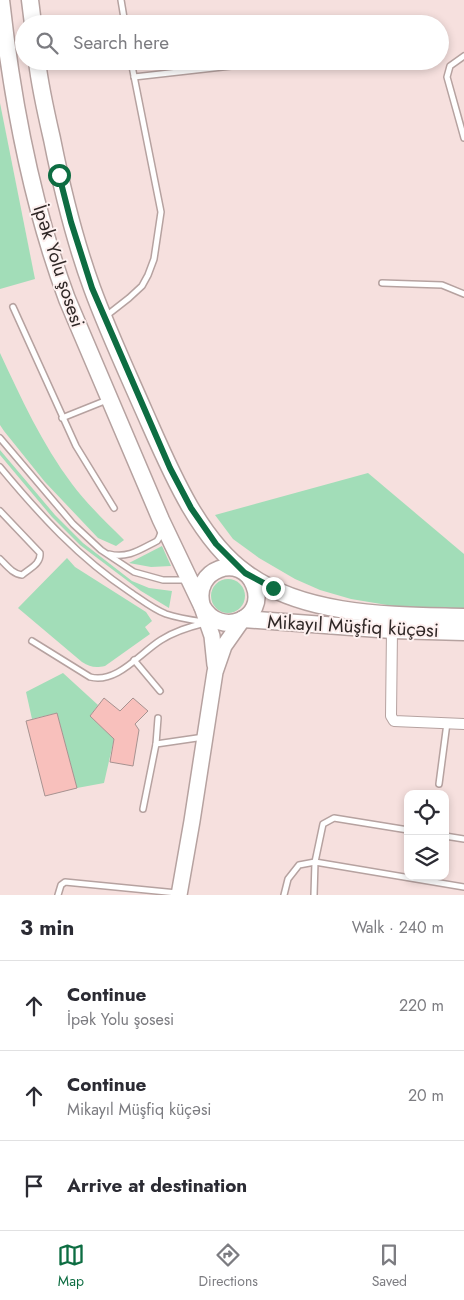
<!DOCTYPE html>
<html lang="en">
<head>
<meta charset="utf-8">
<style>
	:root { --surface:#fff; --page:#f2f2f3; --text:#2b2b33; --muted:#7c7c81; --line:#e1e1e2; --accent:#0d6d42 }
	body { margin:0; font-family:Jost,sans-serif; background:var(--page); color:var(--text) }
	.controls { position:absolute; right:15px; bottom:15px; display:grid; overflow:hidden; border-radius:10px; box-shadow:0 2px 8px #0003 }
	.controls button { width:45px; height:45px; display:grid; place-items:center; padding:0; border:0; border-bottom:1px solid var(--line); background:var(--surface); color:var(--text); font:25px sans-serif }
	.stop { position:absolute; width:15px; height:15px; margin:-11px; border:4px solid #0d6d42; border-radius:50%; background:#fff }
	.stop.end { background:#0d6d42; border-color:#fff; box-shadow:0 1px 5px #0008 }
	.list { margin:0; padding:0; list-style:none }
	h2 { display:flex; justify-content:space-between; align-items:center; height:65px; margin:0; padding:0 20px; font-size:21px }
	h2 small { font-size:16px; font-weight:400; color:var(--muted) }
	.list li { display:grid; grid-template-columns:32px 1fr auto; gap:15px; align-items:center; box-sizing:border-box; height:90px; padding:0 20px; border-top:1px solid var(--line) }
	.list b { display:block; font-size:19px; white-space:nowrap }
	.list p { margin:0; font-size:16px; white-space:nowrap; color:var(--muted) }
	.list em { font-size:16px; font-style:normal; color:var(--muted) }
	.icon { flex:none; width:28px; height:28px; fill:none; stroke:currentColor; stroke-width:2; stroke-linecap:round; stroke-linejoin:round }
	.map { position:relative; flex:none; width:464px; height:895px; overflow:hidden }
	.search { position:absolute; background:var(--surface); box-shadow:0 2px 8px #0003; left:15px; right:15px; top:15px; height:55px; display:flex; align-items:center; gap:12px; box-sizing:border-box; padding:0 18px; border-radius:28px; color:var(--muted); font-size:19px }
	.sheet { height:335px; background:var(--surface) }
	nav { display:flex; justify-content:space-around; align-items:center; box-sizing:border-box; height:70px; border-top:1px solid var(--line); background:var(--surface); font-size:14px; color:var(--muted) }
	nav a { display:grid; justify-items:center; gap:2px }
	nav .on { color:var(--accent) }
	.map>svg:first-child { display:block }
	.green { fill:#a2ddb8 }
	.building { fill:#f8c0bc; stroke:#a69290 }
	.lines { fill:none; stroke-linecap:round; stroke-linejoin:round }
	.lane-casing { stroke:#b6a2a0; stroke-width:8 }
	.street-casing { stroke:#b6a2a0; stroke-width:12 }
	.secondary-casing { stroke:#b6a2a0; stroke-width:18 }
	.primary-casing { stroke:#b6a2a0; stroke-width:19 }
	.lane { stroke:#fff; stroke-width:5 }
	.street { stroke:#fff; stroke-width:10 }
	.secondary { stroke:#fff; stroke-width:15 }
	.primary { stroke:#fff; stroke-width:16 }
	.route { stroke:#0d6d42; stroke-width:6 }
	.labels { text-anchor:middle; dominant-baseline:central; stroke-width:4; stroke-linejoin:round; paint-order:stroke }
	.street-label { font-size:19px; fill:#2f2726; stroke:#fdf0ef }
</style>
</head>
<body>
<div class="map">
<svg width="464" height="895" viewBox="0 0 464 895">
	<rect width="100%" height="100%" fill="#f6e0de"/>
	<g class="green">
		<path d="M0,103L35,279L0,289Z"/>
		<path d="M0,353C21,398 42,444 72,484C87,504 106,522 124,540L116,546L98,538L45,482L4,431L0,425Z"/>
		<path d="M0,450L55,515L83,543L132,581L149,588L172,591L169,608L141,591L80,545L52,517L0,455Z"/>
		<path d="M368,473L464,554V609L393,606L351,599L320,590L295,579L259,558L233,539L215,515Z"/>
		<path d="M162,546L171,566L151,567L129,563Z"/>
		<path d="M67,558L75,567L146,612L152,621L145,627L150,634L105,666C95,668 90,667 82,662L18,608Z"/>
		<circle cx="228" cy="596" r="17"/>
		<path d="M63,673L98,705L90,716L114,739L104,783L77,788L57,713L32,719L26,692Z"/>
	</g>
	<g class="building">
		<path d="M104,698L120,711L133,698L148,711L135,724L139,730L133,766L110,762L114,739L90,716Z"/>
		<path d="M57,713L77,788L45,796L26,721Z"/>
	</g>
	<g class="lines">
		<defs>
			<g id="lane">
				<path d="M121,0L125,24"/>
				<path d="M464,56L450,66L447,77L464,138"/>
				<path d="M134,77L277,61"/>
				<path d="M382,283L442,285L464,294"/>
				<path d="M13,307L76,446L114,508"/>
				<path d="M106,316L129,298L142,286L148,275L154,259L161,212L131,61"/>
				<path d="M62,418L107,400"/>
				<path d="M0,438L73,524L101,550L134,572L163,580H186"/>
				<path d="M0,467C40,515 78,557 130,592C142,600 153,609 166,614C178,618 191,620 204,622"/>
				<path d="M0,511L40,553C41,564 30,568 22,575C13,574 7,566 0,559"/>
				<path d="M109,554C128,559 141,549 157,541L159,538L162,530"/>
				<path d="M32,641L90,677C117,684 140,653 161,640C175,631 189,627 205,623"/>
				<path d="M134,660L160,691"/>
				<path d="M156,744L158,718"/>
				<path d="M439,784L447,723"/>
				<path d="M143,809L156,744L204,737"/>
				<path d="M445,836L464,839"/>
				<path d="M58,895L61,885L65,882L177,893"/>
				<path d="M284,895L288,879L299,865L315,862L464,887"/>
				<path d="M314,895L315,862L323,824L334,818L408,830"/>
			</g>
			<path id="street" d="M392,630L391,716L394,721L464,724"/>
			<g id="secondary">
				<path d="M202,607L212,636L215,665"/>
				<path d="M179,895L192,821L215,672L224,646L243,619"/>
			</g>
			<g id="primary">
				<path d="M1,0C12,100 32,205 67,299L161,520L202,606C220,639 268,619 254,585C241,552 191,569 202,606"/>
				<path d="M30,0L33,24"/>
				<path d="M37,61C40,87 46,113 52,139C62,189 74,239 92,288C107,329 126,370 144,411C168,465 197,538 246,573C306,617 394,615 464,617"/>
				<path d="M243,619L392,630L464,632"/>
			</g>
		</defs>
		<use href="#lane" class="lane-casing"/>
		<use href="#street" class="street-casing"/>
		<use href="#secondary" class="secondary-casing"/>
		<use href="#primary" class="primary-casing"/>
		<use href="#lane" class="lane"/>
		<use href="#street" class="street"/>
		<use href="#secondary" class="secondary"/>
		<use href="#primary" class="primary"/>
	</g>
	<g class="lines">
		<path class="route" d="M59,175L71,222L92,288L170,468L191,508L216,544L245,573L273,588"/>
	</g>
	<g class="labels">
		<g class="street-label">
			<text transform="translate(59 266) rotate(72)">İpək Yolu şosesi</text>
			<text transform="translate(353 626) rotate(3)">Mikayıl Müşfiq küçəsi</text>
		</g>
	</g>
</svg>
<div class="controls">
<button><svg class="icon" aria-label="locate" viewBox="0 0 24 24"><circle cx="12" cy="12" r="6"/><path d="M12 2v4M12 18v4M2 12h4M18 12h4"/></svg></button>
<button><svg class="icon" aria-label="layers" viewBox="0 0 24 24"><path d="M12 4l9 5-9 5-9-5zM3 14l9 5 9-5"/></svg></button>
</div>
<div class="stop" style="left:59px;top:175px"></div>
<div class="stop end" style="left:273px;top:588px"></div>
<div class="search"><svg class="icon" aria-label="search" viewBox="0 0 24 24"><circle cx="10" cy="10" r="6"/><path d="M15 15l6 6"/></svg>Search here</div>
</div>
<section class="sheet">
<h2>3 min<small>Walk · 240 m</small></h2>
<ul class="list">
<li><svg class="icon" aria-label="ahead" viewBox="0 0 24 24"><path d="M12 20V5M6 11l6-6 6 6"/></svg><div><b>Continue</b><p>İpək Yolu şosesi</p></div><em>220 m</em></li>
<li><svg class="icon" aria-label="ahead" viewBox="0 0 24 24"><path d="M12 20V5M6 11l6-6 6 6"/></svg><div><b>Continue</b><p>Mikayıl Müşfiq küçəsi</p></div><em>20 m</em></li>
<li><svg class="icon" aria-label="arrive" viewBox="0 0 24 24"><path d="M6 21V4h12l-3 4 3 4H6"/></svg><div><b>Arrive at destination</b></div></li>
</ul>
</section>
<nav>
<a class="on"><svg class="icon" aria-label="map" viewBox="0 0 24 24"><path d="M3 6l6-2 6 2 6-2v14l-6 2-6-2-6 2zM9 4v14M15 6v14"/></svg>Map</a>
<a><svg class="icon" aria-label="directions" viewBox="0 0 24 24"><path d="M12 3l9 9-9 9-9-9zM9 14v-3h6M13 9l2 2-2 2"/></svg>Directions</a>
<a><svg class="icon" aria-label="saved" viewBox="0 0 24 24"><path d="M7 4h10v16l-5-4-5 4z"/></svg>Saved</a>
</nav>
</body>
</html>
